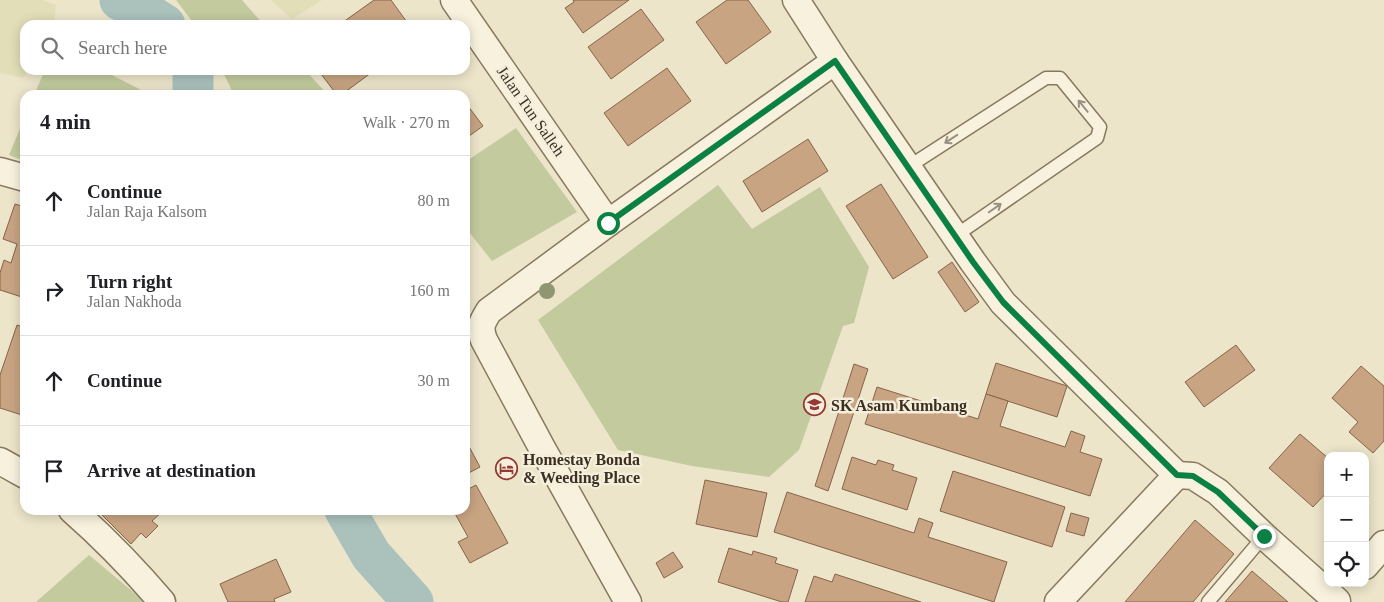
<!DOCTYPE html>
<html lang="en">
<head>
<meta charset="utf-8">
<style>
	:root { --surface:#fff; --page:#f2f2f2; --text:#202124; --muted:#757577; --line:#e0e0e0 }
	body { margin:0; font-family:"Times New Roman",serif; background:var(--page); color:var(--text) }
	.controls { position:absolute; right:15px; bottom:15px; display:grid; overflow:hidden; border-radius:10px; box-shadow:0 2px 12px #0003 }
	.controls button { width:45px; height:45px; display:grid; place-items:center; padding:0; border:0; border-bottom:1px solid var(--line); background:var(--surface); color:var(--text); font:25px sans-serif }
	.stop { position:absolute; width:15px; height:15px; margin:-11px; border:4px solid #0b8043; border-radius:50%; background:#fff }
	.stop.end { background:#0b8043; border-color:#fff; box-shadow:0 1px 5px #0008 }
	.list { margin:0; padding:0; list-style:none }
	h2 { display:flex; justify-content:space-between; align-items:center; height:65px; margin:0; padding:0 20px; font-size:21px }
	h2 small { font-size:16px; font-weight:400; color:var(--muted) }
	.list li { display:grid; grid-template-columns:32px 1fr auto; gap:15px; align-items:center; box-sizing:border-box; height:90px; padding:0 20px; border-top:1px solid var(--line) }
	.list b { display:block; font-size:19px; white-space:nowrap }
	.list p { margin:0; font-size:16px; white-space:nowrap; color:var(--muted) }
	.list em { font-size:16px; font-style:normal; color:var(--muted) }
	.icon { flex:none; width:28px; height:28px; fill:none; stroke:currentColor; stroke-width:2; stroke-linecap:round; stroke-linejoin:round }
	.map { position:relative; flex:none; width:1384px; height:602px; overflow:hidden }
	.search { position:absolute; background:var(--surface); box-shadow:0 2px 12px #0003; left:20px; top:20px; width:450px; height:55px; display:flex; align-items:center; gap:12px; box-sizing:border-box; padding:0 18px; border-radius:15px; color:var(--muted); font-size:19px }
	.panel { position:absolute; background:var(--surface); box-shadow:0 2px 12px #0003; left:20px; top:90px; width:450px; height:425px; border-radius:15px }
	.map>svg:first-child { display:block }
	.farmland { fill:#e2deb8 }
	.green { fill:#c2ca9e }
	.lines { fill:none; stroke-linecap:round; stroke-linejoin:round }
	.river { stroke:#aac1bc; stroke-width:41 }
	.building { fill:#c8a483; stroke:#866447 }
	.service-casing { stroke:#88785f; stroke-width:15 }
	.minor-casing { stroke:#88785f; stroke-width:29 }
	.service { stroke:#f7f1dd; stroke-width:12 }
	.minor { stroke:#f7f1dd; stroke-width:26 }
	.tree { fill:#919672 }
	.oneway { stroke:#989080 }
	.route { stroke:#0b8043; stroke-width:6 }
	.labels { text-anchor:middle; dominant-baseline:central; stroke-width:5; stroke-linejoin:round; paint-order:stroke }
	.street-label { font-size:16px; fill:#3a2f22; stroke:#f4eeda }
	.poi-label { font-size:16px; font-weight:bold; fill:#3a2f22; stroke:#f4eeda; text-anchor:start }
</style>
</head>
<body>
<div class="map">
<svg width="1384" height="602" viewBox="0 0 1384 602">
	<rect width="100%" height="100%" fill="#ece5ca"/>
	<g class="farmland">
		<path d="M0,0H42L56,5L54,25H25V70H28L23,78L0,73Z"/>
		<path d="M271,0H322L292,19Z"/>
	</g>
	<g class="green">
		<path d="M176,0H242L264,25H195Z"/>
		<path d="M45,70H102L151,95H34Z"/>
		<path d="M222,70H305L328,95H234Z"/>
		<path d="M25,117V161L9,155Z"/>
		<path d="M516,128L577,212L492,261L465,227V162Z"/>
		<path d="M718,185L752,229L820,187L869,267L854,323L843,326L799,450L769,477L692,466L618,450L538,320Z"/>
		<path d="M89,555L145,602H36Z"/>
	</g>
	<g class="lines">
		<g class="river">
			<path d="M120,0L142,10L165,25"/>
			<path d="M193,95V70"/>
			<path d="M345,510L371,555L413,602"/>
		</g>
	</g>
	<g class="building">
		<path d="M374,0H391L409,25H339Z"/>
		<path d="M573,0H629L583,33L565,8L574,2Z"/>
		<path d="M727,0H748L771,32L726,64L696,22Z"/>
		<path d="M641,9L664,40L611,79L588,47Z"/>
		<path d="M667,68L691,101L628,146L604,113Z"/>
		<path d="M318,70H375L341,95H337Z"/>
		<path d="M465,102L483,126L465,139Z"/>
		<path d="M808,139L828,171L762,212L743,181Z"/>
		<path d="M881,184L928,257L893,279L846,206Z"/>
		<path d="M15,204L25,207V298L0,290V273L4,260L11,263L17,244L3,239Z"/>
		<path d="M952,262L979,302L965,312L938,272Z"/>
		<path d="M17,325L25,328V416L0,408V375Z"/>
		<path d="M1236,345L1255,370L1204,407L1185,382Z"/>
		<path d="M996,363L1067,386L1057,417L986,394Z"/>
		<path d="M854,364L868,369L828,491L815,486Z"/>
		<path d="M1361,366L1384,386V441L1373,453L1349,432L1358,422L1332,398Z"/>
		<path d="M877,387L978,419L986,394L1008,401L1000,426L1065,447L1071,431L1085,436L1080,452L1102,459L1090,496L865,424Z"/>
		<path d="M1300,434L1328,458V491L1313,507L1269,468Z"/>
		<path d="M465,439L480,467L465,475Z"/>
		<path d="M852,457L876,465L878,460L894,465L892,470L917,478L907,510L842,489Z"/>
		<path d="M953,471L1065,507L1052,547L940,511Z"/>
		<path d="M705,480L767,493L757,537L696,524Z"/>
		<path d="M476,485L508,543L470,563L458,542L468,537L453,510H465V491Z"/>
		<path d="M787,492L914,533L919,518L933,523L928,537L1007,562L994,602L774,532Z"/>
		<path d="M97,510H164L152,521L158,526L146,538L141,533L131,544Z"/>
		<path d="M1071,513L1089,518L1084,536L1066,531Z"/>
		<path d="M1195,520L1234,554L1193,602H1125Z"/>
		<path d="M729,548L752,555L753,551L777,558L775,563L798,570L788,602H782L718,582Z"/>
		<path d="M673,552L683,567L664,578L656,563Z"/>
		<path d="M276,559L291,592L274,599L275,602H228L220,584Z"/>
		<path d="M1252,571L1288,602H1225Z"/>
		<path d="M835,574L921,602H805L814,576L832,582Z"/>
	</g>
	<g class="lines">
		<defs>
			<g id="service">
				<path d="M908,167L1046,78H1060L1100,127L1097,138L955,236"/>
				<path d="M1208,602L1264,536"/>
			</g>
			<g id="minor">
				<path d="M454,0L608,223"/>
				<path d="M796,0L835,61L973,262L1003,303L1177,475"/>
				<path d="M0,171L25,178"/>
				<path d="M0,461L25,475"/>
				<path d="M1177,475L1193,476L1218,492L1264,536L1337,601"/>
				<path d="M72,510C105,539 134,569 162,602"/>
				<path d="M1365,566L1384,544"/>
				<path d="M628,602L542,448L484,340C479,327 482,322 489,311L608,223L835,61"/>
				<path d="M1058,602L1177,475"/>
			</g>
		</defs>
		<use href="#service" class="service-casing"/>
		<use href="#minor" class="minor-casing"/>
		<use href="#service" class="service"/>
		<use href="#minor" class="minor"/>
	</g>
	<circle class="tree" cx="547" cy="291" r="8"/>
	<defs><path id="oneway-shaft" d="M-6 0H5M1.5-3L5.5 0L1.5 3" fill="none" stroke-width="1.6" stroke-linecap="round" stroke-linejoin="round" transform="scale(1.25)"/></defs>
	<g class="oneway">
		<use href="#oneway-shaft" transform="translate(1083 106) rotate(-129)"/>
		<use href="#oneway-shaft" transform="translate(951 139) rotate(147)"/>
		<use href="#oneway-shaft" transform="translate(995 208) rotate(-35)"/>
	</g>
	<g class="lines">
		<path class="route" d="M608,223L835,61L973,262L1003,302L1177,475L1193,476L1218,492L1264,536"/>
	</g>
	<defs>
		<symbol id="school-ring" viewBox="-11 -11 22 22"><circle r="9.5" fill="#f4eeda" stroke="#943933" stroke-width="1.5"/><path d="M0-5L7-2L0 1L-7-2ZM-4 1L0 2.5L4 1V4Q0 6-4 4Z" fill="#943933"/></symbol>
		<symbol id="hotel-ring" viewBox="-11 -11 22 22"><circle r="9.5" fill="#f4eeda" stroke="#943933" stroke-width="1.5"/><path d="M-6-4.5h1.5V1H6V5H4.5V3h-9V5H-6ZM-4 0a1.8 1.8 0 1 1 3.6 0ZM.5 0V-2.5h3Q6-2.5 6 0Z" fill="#943933"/></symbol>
	</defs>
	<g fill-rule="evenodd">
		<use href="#school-ring" x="802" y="392" width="25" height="25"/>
		<use href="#hotel-ring" x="494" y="456" width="25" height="25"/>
	</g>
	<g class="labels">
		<g class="street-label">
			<text transform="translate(531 111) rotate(55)">Jalan Tun Salleh</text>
		</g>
		<g class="poi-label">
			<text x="831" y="405">SK Asam Kumbang</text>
			<text x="523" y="459">Homestay Bonda<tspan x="523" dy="18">&amp; Weeding Place</tspan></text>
		</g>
	</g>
</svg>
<div class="controls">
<button>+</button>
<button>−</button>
<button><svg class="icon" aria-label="locate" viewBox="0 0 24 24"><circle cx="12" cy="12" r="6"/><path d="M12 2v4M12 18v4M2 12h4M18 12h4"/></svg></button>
</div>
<div class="stop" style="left:608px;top:223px"></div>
<div class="stop end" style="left:1264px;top:536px"></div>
<div class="search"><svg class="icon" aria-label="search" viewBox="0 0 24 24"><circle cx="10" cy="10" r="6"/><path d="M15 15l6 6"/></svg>Search here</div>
<section class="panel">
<h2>4 min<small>Walk · 270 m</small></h2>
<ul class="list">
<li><svg class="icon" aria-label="ahead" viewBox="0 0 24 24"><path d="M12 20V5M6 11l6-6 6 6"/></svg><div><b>Continue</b><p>Jalan Raja Kalsom</p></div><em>80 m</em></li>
<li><svg class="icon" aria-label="right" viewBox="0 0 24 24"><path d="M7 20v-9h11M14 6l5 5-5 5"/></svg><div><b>Turn right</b><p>Jalan Nakhoda</p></div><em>160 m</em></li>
<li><svg class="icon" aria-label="ahead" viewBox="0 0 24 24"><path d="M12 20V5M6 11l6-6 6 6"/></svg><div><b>Continue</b></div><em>30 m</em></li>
<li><svg class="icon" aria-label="arrive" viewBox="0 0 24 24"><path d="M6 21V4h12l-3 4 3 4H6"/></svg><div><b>Arrive at destination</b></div></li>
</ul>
</section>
</div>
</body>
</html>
